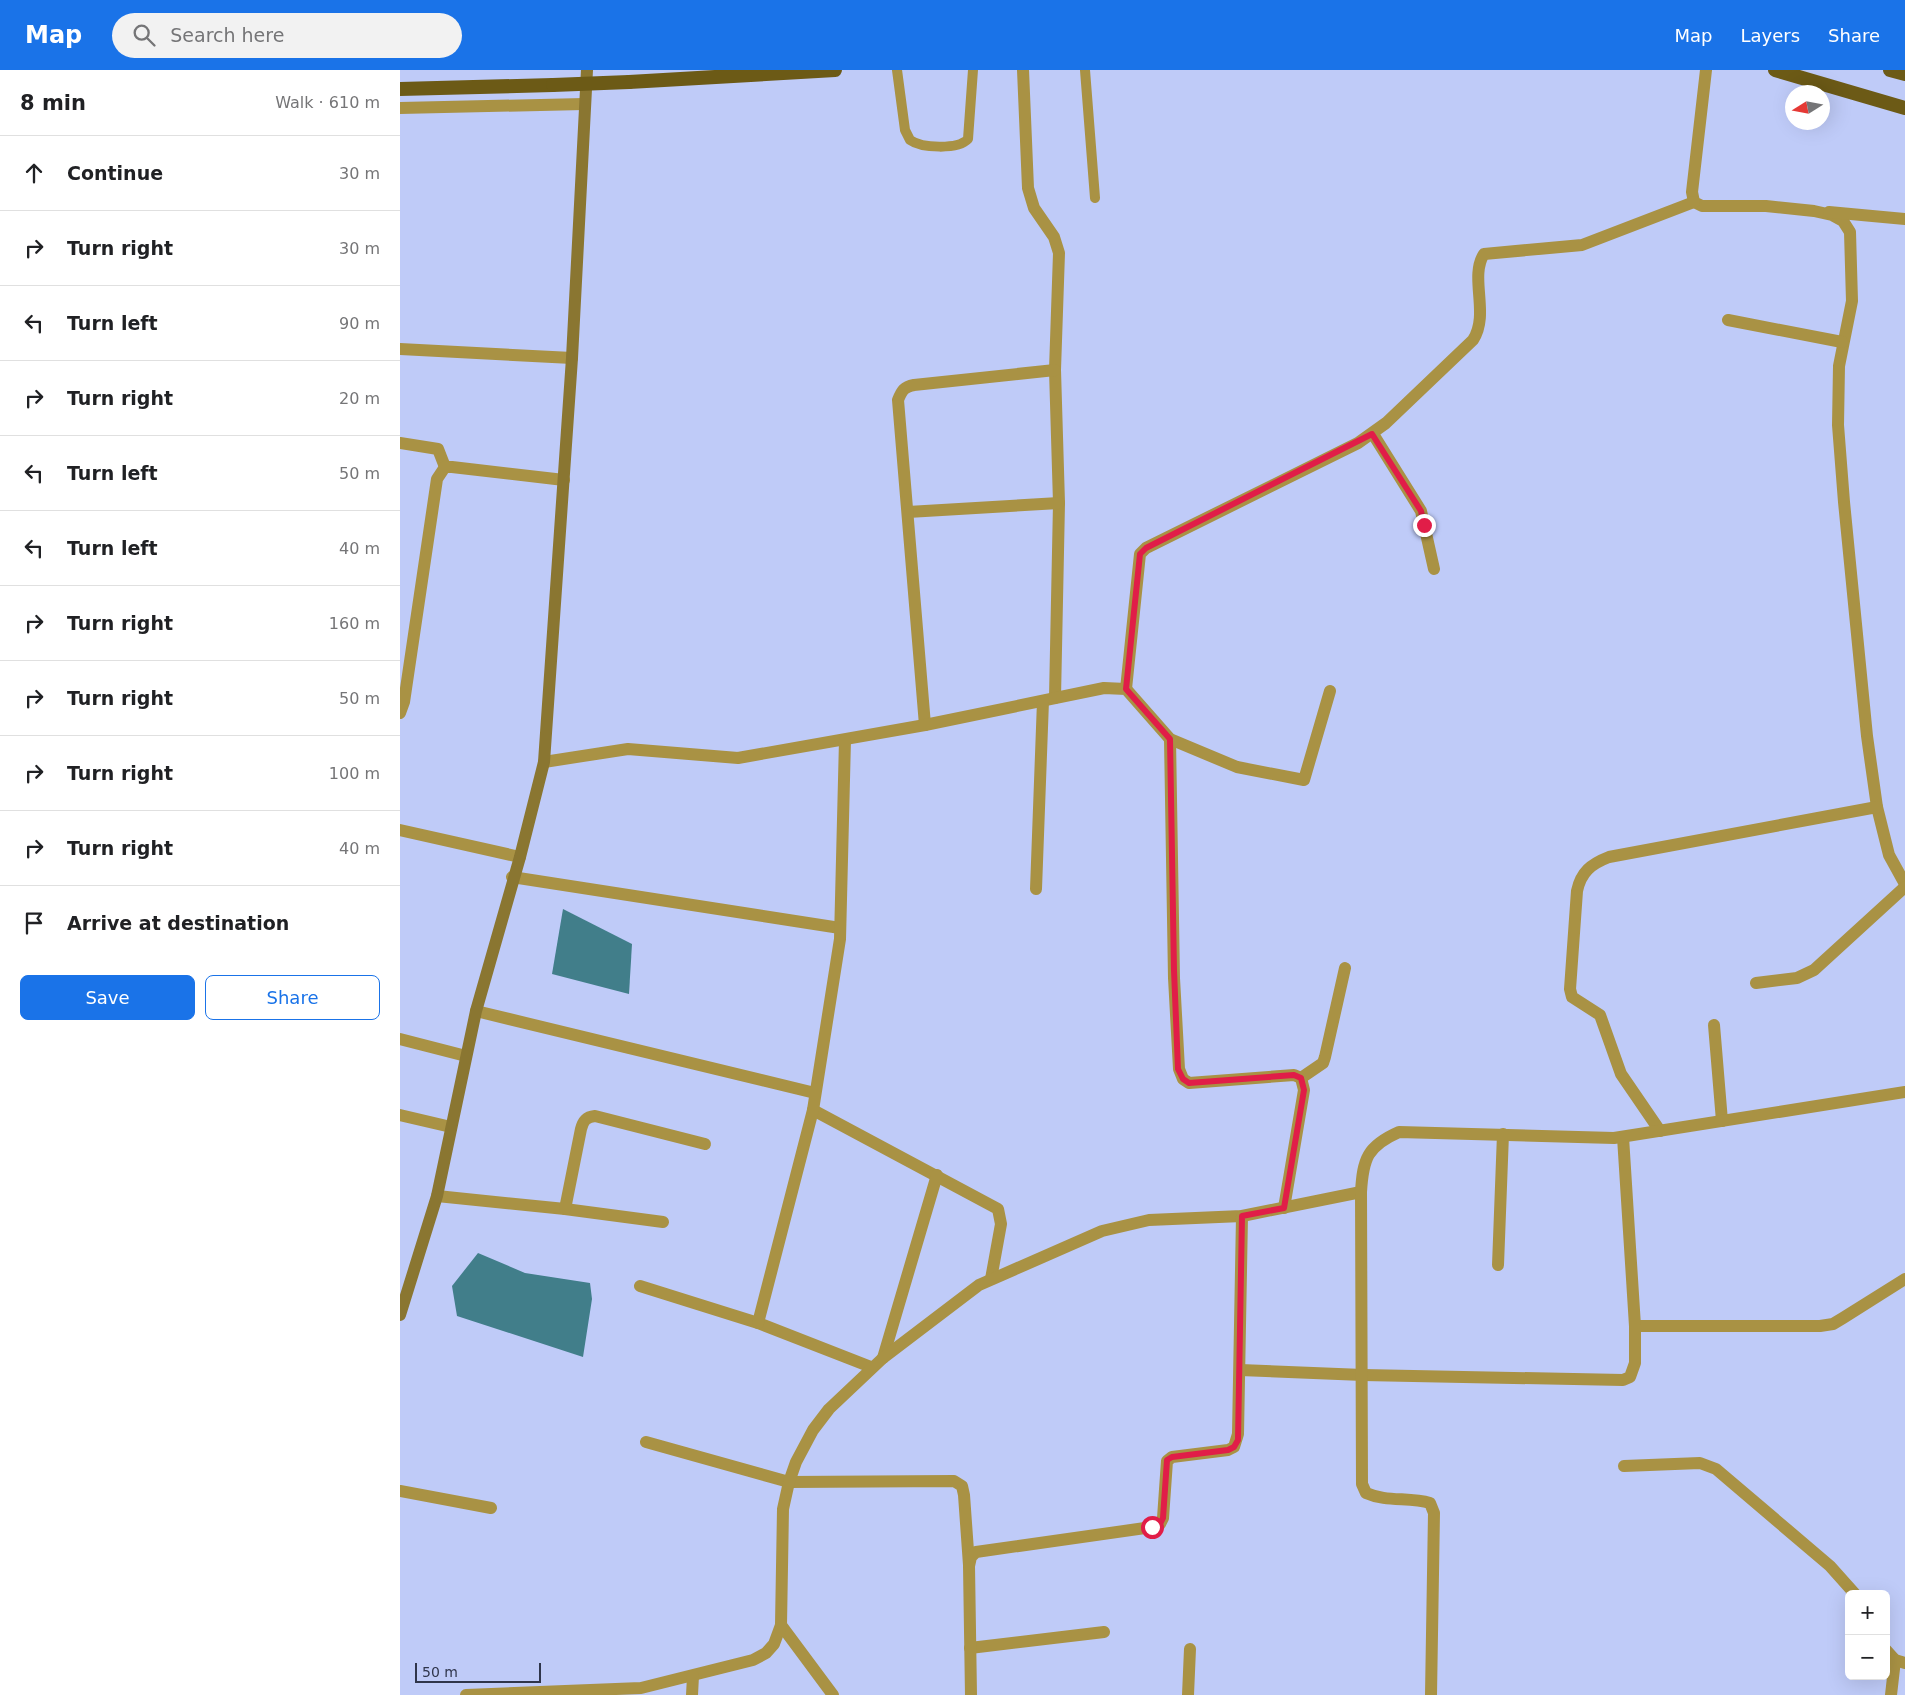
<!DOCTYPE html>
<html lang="en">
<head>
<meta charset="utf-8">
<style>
	:root { --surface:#fff; --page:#f2f2f2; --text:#202124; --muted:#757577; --line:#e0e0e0; --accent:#1a73e8 }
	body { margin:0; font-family:"DejaVu Sans",sans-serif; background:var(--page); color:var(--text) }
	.controls { position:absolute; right:15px; bottom:15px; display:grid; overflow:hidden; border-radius:8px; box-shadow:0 5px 20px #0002 }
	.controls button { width:45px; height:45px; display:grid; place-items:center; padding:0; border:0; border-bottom:1px solid var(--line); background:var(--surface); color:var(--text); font:25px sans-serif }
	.compass { position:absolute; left:1385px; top:15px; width:45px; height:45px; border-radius:50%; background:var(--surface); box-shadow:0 5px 20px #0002; rotate:259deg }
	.scale { position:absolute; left:15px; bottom:12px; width:126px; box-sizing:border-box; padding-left:5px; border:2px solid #2f354b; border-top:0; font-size:14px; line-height:18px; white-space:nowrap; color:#2f354b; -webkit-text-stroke:4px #bfcbf8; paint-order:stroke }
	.stop { position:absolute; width:15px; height:15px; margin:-11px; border:4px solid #e11d48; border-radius:50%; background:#fff }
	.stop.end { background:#e11d48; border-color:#fff; box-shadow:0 1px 5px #0008 }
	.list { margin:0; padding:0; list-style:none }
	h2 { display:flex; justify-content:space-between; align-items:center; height:65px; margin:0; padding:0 20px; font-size:21px }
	h2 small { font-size:16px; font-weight:400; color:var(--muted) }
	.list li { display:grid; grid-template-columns:32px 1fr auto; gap:15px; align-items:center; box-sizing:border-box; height:75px; padding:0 20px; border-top:1px solid var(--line) }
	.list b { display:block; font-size:19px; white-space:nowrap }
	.list em { font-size:16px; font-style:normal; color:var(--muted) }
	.actions { display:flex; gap:10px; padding:15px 20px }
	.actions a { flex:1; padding:11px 0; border:1px solid var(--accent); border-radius:8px; text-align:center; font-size:18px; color:var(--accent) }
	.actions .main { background:var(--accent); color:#fff }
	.icon { flex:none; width:28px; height:28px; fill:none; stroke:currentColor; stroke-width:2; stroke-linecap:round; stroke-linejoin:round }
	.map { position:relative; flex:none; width:1505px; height:1625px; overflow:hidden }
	header { display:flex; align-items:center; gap:30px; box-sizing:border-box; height:70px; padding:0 25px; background:var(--accent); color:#fff }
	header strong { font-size:24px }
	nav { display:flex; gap:28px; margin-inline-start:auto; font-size:18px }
	.search { width:350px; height:45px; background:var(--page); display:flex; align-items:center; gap:12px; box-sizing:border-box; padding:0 18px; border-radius:28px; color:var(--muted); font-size:19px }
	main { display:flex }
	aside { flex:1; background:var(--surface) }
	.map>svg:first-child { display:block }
	.water { fill:#417e8a }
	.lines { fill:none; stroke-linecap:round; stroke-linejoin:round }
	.service { stroke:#a99244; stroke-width:10 }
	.minor { stroke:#a99244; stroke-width:12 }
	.tertiary { stroke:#a99244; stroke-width:12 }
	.secondary { stroke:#8a7631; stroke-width:12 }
	.trunk { stroke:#6c5a16; stroke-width:14 }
	.trunk-bridge { stroke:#6c5a16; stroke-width:14 }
	.route { stroke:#e11d48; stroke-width:6 }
</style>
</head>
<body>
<header>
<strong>Map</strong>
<div class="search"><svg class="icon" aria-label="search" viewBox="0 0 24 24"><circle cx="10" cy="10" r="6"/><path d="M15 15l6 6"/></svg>Search here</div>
<nav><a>Map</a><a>Layers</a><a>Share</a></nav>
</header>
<main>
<aside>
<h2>8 min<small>Walk · 610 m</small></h2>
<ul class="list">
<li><svg class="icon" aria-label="ahead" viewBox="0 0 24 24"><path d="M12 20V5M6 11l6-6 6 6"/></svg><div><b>Continue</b></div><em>30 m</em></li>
<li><svg class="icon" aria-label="right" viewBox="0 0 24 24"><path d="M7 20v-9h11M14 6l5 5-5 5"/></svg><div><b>Turn right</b></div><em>30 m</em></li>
<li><svg class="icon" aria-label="left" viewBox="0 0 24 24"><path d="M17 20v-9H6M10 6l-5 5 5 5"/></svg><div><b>Turn left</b></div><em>90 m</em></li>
<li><svg class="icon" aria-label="right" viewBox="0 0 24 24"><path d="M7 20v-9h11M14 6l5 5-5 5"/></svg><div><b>Turn right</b></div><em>20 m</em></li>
<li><svg class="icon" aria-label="left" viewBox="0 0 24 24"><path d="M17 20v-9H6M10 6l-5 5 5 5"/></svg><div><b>Turn left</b></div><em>50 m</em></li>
<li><svg class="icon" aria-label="left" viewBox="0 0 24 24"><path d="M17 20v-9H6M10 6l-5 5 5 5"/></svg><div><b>Turn left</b></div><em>40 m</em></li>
<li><svg class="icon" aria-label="right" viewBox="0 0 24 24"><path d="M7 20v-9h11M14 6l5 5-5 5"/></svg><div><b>Turn right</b></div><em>160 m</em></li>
<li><svg class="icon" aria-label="right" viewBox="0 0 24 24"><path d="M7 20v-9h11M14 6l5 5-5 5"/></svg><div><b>Turn right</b></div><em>50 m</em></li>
<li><svg class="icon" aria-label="right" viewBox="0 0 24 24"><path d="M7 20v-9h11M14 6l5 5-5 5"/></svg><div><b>Turn right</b></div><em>100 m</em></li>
<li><svg class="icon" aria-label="right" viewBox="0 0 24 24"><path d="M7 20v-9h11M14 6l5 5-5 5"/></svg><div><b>Turn right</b></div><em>40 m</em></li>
<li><svg class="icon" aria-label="arrive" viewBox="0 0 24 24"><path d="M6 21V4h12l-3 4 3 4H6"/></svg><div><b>Arrive at destination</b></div></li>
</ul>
<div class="actions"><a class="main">Save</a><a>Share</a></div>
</aside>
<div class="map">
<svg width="1505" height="1625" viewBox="0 0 1505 1625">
	<rect width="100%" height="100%" fill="#bfcbf8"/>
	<g class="water">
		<path d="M163,839L232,874L229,924L152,904Z"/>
		<path d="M78,1183L125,1203L190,1213L192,1229L183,1287L57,1246L52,1216Z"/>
	</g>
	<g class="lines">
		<g class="service">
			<path d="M497,0L505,60L510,70C521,78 558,80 568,69L573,0"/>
			<path d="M685,0L695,128"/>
		</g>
		<g class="minor">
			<path d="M623,0L628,118L634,138L654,167L659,183L655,300L659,433L655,628"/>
			<path d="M1306,0L1292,122L1294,132L1302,136H1366L1414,141L1432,145L1443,151L1450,162L1452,231L1439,296L1438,355L1444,432L1467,666L1477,737L1489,785L1505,814"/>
			<path d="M1429,142L1505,149"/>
			<path d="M1328,250L1442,272"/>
			<path d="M0,279L172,288"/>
			<path d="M973,364L1021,441L1034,499"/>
			<path d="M0,373L38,379L45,397"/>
			<path d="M508,442L659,433"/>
			<path d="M726,619L740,484L746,478L958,373L986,353L1073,270C1090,244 1069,207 1084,184L1182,175L1294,132"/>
			<path d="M0,643L4,632L37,409L45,397H52L164,410"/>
			<path d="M525,655L498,330C502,320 504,317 514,315L655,300"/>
			<path d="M770,669L774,908L779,999L783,1009L789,1013L894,1005L901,1008L904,1020L884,1138"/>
			<path d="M144,692L228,679L338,688L525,655L704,618L726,619L770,669L837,697L904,710L930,621"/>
			<path d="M0,760L120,787"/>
			<path d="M112,807L440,858"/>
			<path d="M636,819L643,631"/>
			<path d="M1356,913L1397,908L1414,900L1505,817"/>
			<path d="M76,941L415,1023"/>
			<path d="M1314,955L1322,1051"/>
			<path d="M0,969L66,986"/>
			<path d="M901,1008L923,993L925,987L945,898"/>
			<path d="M413,1040L598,1139L601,1154L591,1209"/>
			<path d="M0,1045L51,1057"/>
			<path d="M1260,1061L1221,1004L1200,945L1172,927L1170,919L1177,821C1181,802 1191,794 1209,787L1477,737"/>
			<path d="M37,1126L165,1139L263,1152"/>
			<path d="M165,1139L181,1059C183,1051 186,1047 195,1046L305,1074"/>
			<path d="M1098,1195L1103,1064"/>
			<path d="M240,1216L358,1253L471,1297"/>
			<path d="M358,1253L413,1040L440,869L445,670"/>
			<path d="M1235,1256H1420L1433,1254L1443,1248L1505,1209"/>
			<path d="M483,1288L537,1105"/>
			<path d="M840,1300L963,1305L1223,1310L1230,1307L1235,1293V1256L1223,1067"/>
			<path d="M246,1372L389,1412L554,1411L562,1416L564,1425L569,1495"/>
			<path d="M1224,1396L1300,1393L1316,1399L1430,1496L1455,1524"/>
			<path d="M0,1421L91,1438"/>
			<path d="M381,1555L433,1625"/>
			<path d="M570,1578L704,1562"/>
			<path d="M1486,1580L1495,1590L1505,1593"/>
			<path d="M66,1625L241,1618L353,1590L366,1583L374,1574L381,1555L383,1439L389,1412L396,1392L413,1360L429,1339L483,1288L579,1215L702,1161L749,1150L842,1146L961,1122"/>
			<path d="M292,1625L293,1606"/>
			<path d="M571,1625L569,1496L571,1487L576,1482L752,1457L760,1454L763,1448L767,1391L772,1387L828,1380L834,1377L838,1364L842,1146"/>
			<path d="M788,1625L790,1579"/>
			<path d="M1031,1625L1034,1443L1030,1433C1009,1427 986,1432 966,1423L962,1414L961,1122C963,1089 967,1076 999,1062L1214,1068L1505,1022"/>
			<path d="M1491,1625L1495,1590"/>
		</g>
		<path class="tertiary" d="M0,38L184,34"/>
		<path class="secondary" d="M0,1245L37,1126L76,941L120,787L144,692L172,288L187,0"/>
		<g class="trunk">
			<path d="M1375,0L1505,38"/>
			<path d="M1490,0L1505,4"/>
			<path d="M229,12L435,0"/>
			<path d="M0,19L153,15"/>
		</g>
		<path class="trunk-bridge" d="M153,15L229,12"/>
	</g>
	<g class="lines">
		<path class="route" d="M752,1457L760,1454L763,1448L767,1390L772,1387L828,1380L834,1377L838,1370L842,1146L884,1138L904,1020L901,1008L894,1005L789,1013L783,1009L778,999L774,900L770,669L726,619L740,484L746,478L972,364L1021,441L1024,455"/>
	</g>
</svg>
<div class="controls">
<button>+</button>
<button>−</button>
</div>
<svg class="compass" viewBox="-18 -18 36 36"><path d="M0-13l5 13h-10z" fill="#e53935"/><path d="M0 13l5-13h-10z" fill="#757577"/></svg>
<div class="scale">50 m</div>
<div class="stop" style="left:752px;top:1457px"></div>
<div class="stop end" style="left:1024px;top:455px"></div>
</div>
</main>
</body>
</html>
